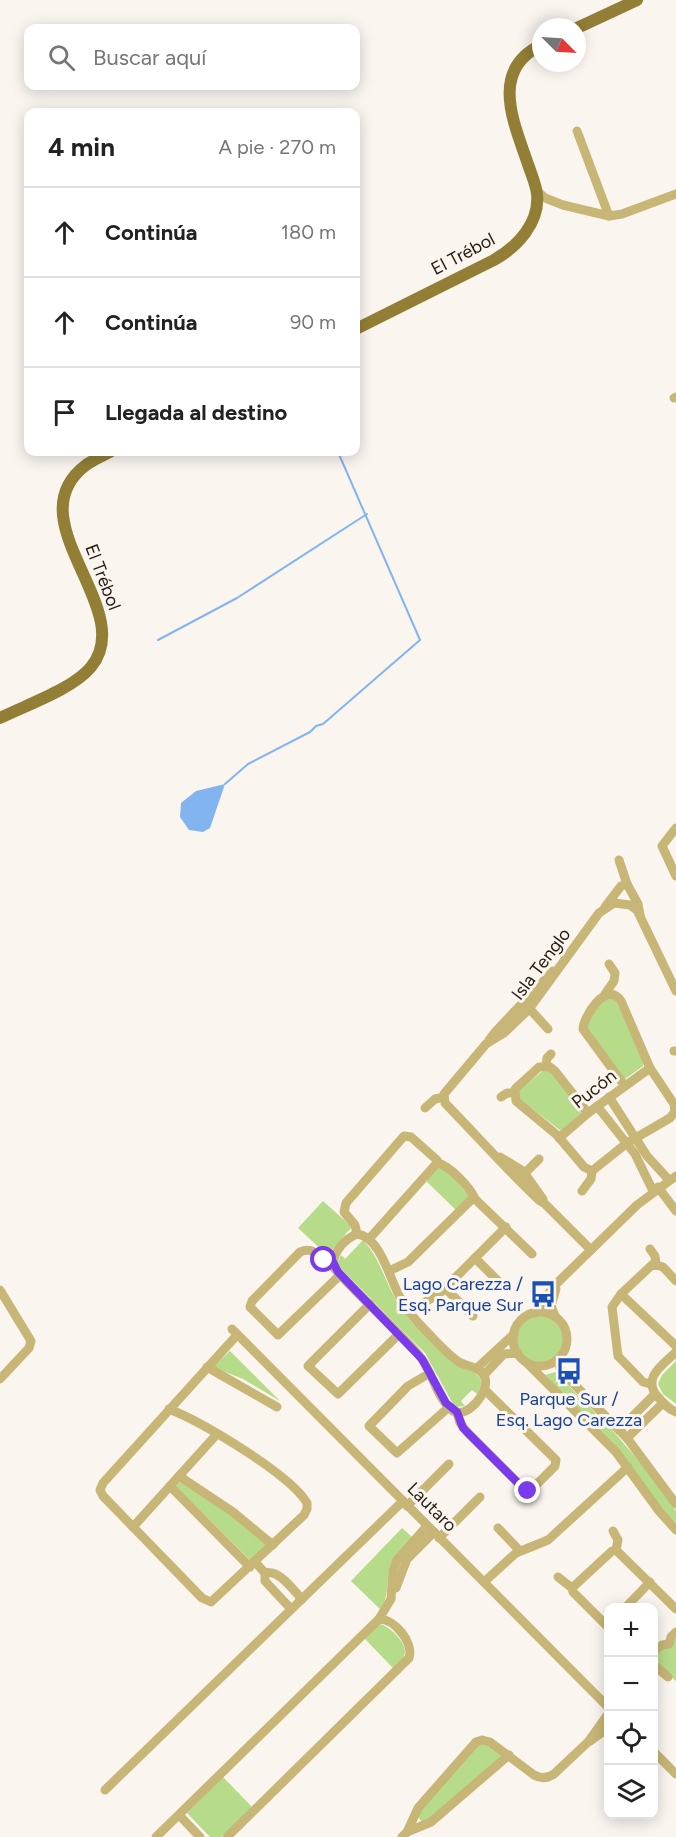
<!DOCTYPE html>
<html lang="es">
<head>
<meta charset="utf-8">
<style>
	:root { --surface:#fff; --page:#f6f6f6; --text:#222; --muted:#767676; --line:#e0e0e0 }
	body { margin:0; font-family:Figtree,sans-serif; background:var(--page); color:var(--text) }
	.controls { position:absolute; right:18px; bottom:18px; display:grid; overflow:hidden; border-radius:12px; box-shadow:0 3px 15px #0003 }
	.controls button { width:54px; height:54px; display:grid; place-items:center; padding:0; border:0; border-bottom:2px solid var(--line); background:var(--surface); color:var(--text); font:30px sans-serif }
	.compass { position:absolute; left:532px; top:18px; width:54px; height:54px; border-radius:50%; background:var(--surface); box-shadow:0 3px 15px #0003; rotate:114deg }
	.stop { position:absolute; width:18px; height:18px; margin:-14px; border:4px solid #7c3aed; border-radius:50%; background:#fff }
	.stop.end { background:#7c3aed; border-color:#fff; box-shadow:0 2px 6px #0008 }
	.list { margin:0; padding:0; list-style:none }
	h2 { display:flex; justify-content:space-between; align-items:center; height:78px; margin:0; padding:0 24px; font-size:26px }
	h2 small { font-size:20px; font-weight:400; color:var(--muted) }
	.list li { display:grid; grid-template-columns:39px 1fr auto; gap:18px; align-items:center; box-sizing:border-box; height:90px; padding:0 24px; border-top:2px solid var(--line) }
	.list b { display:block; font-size:22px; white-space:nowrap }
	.list em { font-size:20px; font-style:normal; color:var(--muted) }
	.icon { flex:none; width:33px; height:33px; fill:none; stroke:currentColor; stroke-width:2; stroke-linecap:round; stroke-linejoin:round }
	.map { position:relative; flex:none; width:676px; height:1837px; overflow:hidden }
	.search { position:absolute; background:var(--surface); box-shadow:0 3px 15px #0003; left:24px; top:24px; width:336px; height:66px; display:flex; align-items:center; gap:15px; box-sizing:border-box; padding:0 21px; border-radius:12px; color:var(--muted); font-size:22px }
	.panel { position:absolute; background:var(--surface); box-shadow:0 3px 15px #0003; left:24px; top:108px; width:336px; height:348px; border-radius:12px }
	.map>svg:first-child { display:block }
	.green { fill:#b6dc89 }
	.water { fill:#82b4f0 }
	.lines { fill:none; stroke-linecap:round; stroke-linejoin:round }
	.stream { stroke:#82b4f0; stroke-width:2 }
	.minor { stroke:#c7b676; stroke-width:9 }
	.major { stroke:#927f35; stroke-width:12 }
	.route { stroke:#7c3aed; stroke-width:8 }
	.labels { text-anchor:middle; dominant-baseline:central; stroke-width:6; stroke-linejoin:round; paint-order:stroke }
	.street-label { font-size:18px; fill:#251b11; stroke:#fbf5f0 }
	.transit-label { font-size:18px; fill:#164399; stroke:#fbf5f0; text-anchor:end }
</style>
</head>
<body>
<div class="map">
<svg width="676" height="1837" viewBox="0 0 676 1837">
	<rect width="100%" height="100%" fill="#fbf5f0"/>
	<g class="green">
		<path d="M614,997L644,1062L643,1066L625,1079L585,1029V1024L604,998Z"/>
		<path d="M544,1070L552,1072L583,1111L561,1131L520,1099L519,1090Z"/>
		<path d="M440,1165L444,1166L470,1197L457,1211L427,1182L428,1179Z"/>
		<path d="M323,1201L352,1227L327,1255L298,1228Z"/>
		<path d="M363,1240C379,1257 383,1276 394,1296C403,1314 417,1328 432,1343C438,1349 444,1356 452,1362C465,1373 491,1370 477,1394L472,1390L461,1401L465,1406L457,1407L453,1404L425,1353L339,1267L337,1263L341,1255L345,1259Z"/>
		<circle cx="540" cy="1339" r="23"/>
		<path d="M230,1351L280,1401L243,1379L213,1367Z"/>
		<path d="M676,1361V1404L663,1394L658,1384L662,1375Z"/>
		<path d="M555,1372L613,1431L644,1467L676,1511V1523L660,1506L618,1448L545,1375Z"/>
		<path d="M180,1482L232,1515L267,1544L250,1560L176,1486Z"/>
		<path d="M402,1528L412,1537C401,1549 389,1560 388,1577C387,1590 387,1598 381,1610L351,1581Z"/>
		<path d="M380,1624C389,1626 406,1642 405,1652C405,1659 397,1664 393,1668L364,1638L376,1626Z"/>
		<path d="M676,1638V1681L654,1662V1657Z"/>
		<path d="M486,1743L501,1755L500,1758L428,1820L421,1821L418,1817L419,1811L477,1745Z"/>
		<path d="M223,1777L252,1807L221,1837H210L187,1813Z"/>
	</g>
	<path class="water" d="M225,784L210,828L203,832L189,830L180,817L181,803L196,791Z"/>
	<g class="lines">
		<g class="stream">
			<path d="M158,640L237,598L367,514"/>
			<path d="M225,784L248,764L310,732L316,726L323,724L420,640L338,452"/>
		</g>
		<g class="minor">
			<path d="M577,131L609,216"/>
			<path d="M537,191L545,198L563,205L609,216L622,214L676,194"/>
			<path d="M674,398L676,397"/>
			<path d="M676,828L662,846L676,876"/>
			<path d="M619,860L627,884"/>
			<path d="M605,907L621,886L627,884L638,904L640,915"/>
			<path d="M605,994L614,981L615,973L609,964"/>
			<path d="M527,1006L548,1029"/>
			<path d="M489,1040L496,1031L553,971"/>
			<path d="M674,1051H676"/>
			<path d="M546,1066L547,1058L551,1054"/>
			<path d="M624,1085L583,1029C583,1018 606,979 621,1001L650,1068L674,1104L675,1112"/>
			<path d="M501,1097L507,1093H514"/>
			<path d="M609,1097L647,1156L669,1180"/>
			<path d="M597,1106L635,1154L653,1191"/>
			<path d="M425,1108L435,1099L444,1097"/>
			<path d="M588,1113L555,1071L550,1067H539L515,1089L516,1101L557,1135L584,1167L592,1171"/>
			<path d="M559,1138L588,1113L650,1068"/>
			<path d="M500,1157L523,1171L543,1199"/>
			<path d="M437,1163C449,1165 470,1187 475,1199"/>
			<path d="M592,1171L627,1143L670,1118L675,1112"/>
			<path d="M522,1176L539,1159"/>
			<path d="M658,1187L676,1211"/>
			<path d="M582,1191L591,1179L592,1171"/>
			<path d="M475,1199L532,1254"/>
			<path d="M357,1234C381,1237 390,1281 401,1299C408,1311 416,1321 426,1331C436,1341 447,1354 459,1362C468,1367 482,1367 485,1378C490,1392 466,1420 453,1411C439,1401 433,1377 425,1364C419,1353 410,1345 401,1336C379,1313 355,1292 334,1268C330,1255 344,1239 357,1234Z"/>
			<path d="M357,1234L355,1225L344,1212L346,1203L404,1136L411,1137L437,1160V1163"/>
			<path d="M369,1239L437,1163"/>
			<path d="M650,1249L655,1256L656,1264"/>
			<path d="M591,1250L545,1204L540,1201C507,1170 477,1136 445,1103L444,1094L486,1044L504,1033L529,1009L599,913L614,903L630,905L637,910L676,991"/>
			<path d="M475,1258L502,1285"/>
			<path d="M333,1262C319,1260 314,1245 300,1252L252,1301L250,1307L278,1335L340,1275"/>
			<path d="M389,1271L408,1262L471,1200L475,1199"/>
			<path d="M445,1288L473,1316"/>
			<path d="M0,1290L31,1341L29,1348L0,1379"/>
			<path d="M621,1294L676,1346"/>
			<path d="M370,1304L308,1366L338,1394L399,1334"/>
			<path d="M409,1312L440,1293L506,1227"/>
			<circle cx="540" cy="1339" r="27"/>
			<path d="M535,1313L553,1287L637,1205L676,1176"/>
			<path d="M555,1316L551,1306L556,1289"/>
			<path d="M232,1329L608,1707"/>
			<path d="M676,1352C663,1365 641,1378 658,1397C663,1403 668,1409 676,1412"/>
			<path d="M557,1360L561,1371L627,1438L676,1504"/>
			<path d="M525,1361L616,1452L659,1511L676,1530"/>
			<path d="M207,1367L277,1407"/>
			<path d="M476,1369L514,1334"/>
			<path d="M430,1373L408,1386L369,1426L397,1453L449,1407"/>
			<path d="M484,1375L504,1354L518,1353"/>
			<path d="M651,1384L643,1382L618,1356L612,1307L621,1294L653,1264L663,1267L676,1281"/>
			<path d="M169,1409C202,1422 290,1474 307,1503V1509L304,1515L211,1602L202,1598L103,1496L100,1490L103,1483L237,1335"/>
			<path d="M457,1412L460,1423L468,1433L524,1489L531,1490L555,1466L556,1460L485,1390"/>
			<path d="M619,1430L655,1394"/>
			<path d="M627,1438L663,1403"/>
			<path d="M179,1476L233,1512L273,1545"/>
			<path d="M170,1486L250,1567"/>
			<path d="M407,1506L449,1464"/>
			<path d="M133,1527L217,1434"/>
			<path d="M498,1528L520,1551"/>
			<path d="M613,1531L618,1540L616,1550"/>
			<path d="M439,1538L480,1497"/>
			<path d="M616,1550L676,1609"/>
			<path d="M255,1562L265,1573V1581L291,1609"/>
			<path d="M265,1573C279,1569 293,1590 302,1599"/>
			<path d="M558,1577L572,1588L573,1592L608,1627"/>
			<path d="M484,1582L516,1553L548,1540L628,1467"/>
			<path d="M396,1588L407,1559L434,1532"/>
			<path d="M572,1588L612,1551L616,1550"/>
			<path d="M625,1608L650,1582"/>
			<path d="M654,1651L662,1645L669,1644L671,1637L676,1632"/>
			<path d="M654,1665L668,1677"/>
			<path d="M590,1741L608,1728"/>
			<path d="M654,1752L676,1774"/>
			<path d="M105,1790L403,1501"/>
			<path d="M179,1815L200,1837"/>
			<path d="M407,1832L431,1822L509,1755"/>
			<path d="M156,1837L379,1619L391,1599L393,1571L397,1560L427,1526"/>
			<path d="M227,1837L409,1658C414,1643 395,1619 379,1619"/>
			<path d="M402,1837L407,1832L418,1808L476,1742L482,1740L490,1742L534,1775C541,1779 548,1778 554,1774L588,1742L608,1714"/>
		</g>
		<g class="major">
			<path d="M577,28L637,0"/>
			<path d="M356,329L494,260C517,247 540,223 537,194C536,185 532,176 529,167C515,125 488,71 541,45"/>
			<path d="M0,718C26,705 73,689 91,667C139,609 13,520 86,465C93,460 102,456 110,452"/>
		</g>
	</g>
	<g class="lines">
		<path class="route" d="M324,1260L333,1262L338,1272L422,1359L446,1403L457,1412L463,1428L524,1489L528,1491"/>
	</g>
	<defs>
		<symbol id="bus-bare" viewBox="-9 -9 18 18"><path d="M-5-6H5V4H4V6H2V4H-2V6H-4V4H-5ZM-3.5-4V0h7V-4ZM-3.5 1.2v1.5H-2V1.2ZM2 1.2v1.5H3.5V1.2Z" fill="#1a4fb4" stroke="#fbf5f0" stroke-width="2.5" paint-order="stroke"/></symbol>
	</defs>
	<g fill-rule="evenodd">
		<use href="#bus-bare" x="524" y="1275" width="38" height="38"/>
		<use href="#bus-bare" x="550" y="1352" width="38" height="38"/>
	</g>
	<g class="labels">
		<g class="street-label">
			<text transform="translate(463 254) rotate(-28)">El Trébol</text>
			<text transform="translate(103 577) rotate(69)">El Trébol</text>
			<text transform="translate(541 964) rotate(-53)">Isla Tenglo</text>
			<text transform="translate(594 1089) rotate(-38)">Pucón</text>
			<text transform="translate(432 1507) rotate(45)">Lautaro</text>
		</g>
		<g class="transit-label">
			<text x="523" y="1284">Lago Carezza /<tspan x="523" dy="21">Esq. Parque Sur</tspan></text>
			<text x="569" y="1399" text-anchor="middle">Parque Sur /<tspan x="569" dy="21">Esq. Lago Carezza</tspan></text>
		</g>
	</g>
</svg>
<div class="controls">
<button>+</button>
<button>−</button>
<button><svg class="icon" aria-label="locate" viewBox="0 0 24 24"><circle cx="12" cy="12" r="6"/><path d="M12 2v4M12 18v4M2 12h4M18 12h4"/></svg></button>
<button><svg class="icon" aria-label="layers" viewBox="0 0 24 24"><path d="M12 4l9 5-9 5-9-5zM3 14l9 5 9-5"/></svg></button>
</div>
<svg class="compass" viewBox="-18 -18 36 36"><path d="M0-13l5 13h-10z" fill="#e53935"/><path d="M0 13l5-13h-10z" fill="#767676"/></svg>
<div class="stop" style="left:324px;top:1260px"></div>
<div class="stop end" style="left:528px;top:1491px"></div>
<div class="search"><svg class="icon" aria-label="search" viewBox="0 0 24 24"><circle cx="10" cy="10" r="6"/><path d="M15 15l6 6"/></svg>Buscar aquí</div>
<section class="panel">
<h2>4 min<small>A pie · 270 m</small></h2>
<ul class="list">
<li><svg class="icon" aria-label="ahead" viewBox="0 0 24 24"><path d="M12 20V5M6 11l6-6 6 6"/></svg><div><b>Continúa</b></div><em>180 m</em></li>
<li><svg class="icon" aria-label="ahead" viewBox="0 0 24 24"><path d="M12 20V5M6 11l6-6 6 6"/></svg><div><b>Continúa</b></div><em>90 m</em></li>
<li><svg class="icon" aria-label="arrive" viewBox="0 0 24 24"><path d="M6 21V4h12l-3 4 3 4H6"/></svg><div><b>Llegada al destino</b></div></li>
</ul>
</section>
</div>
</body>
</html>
